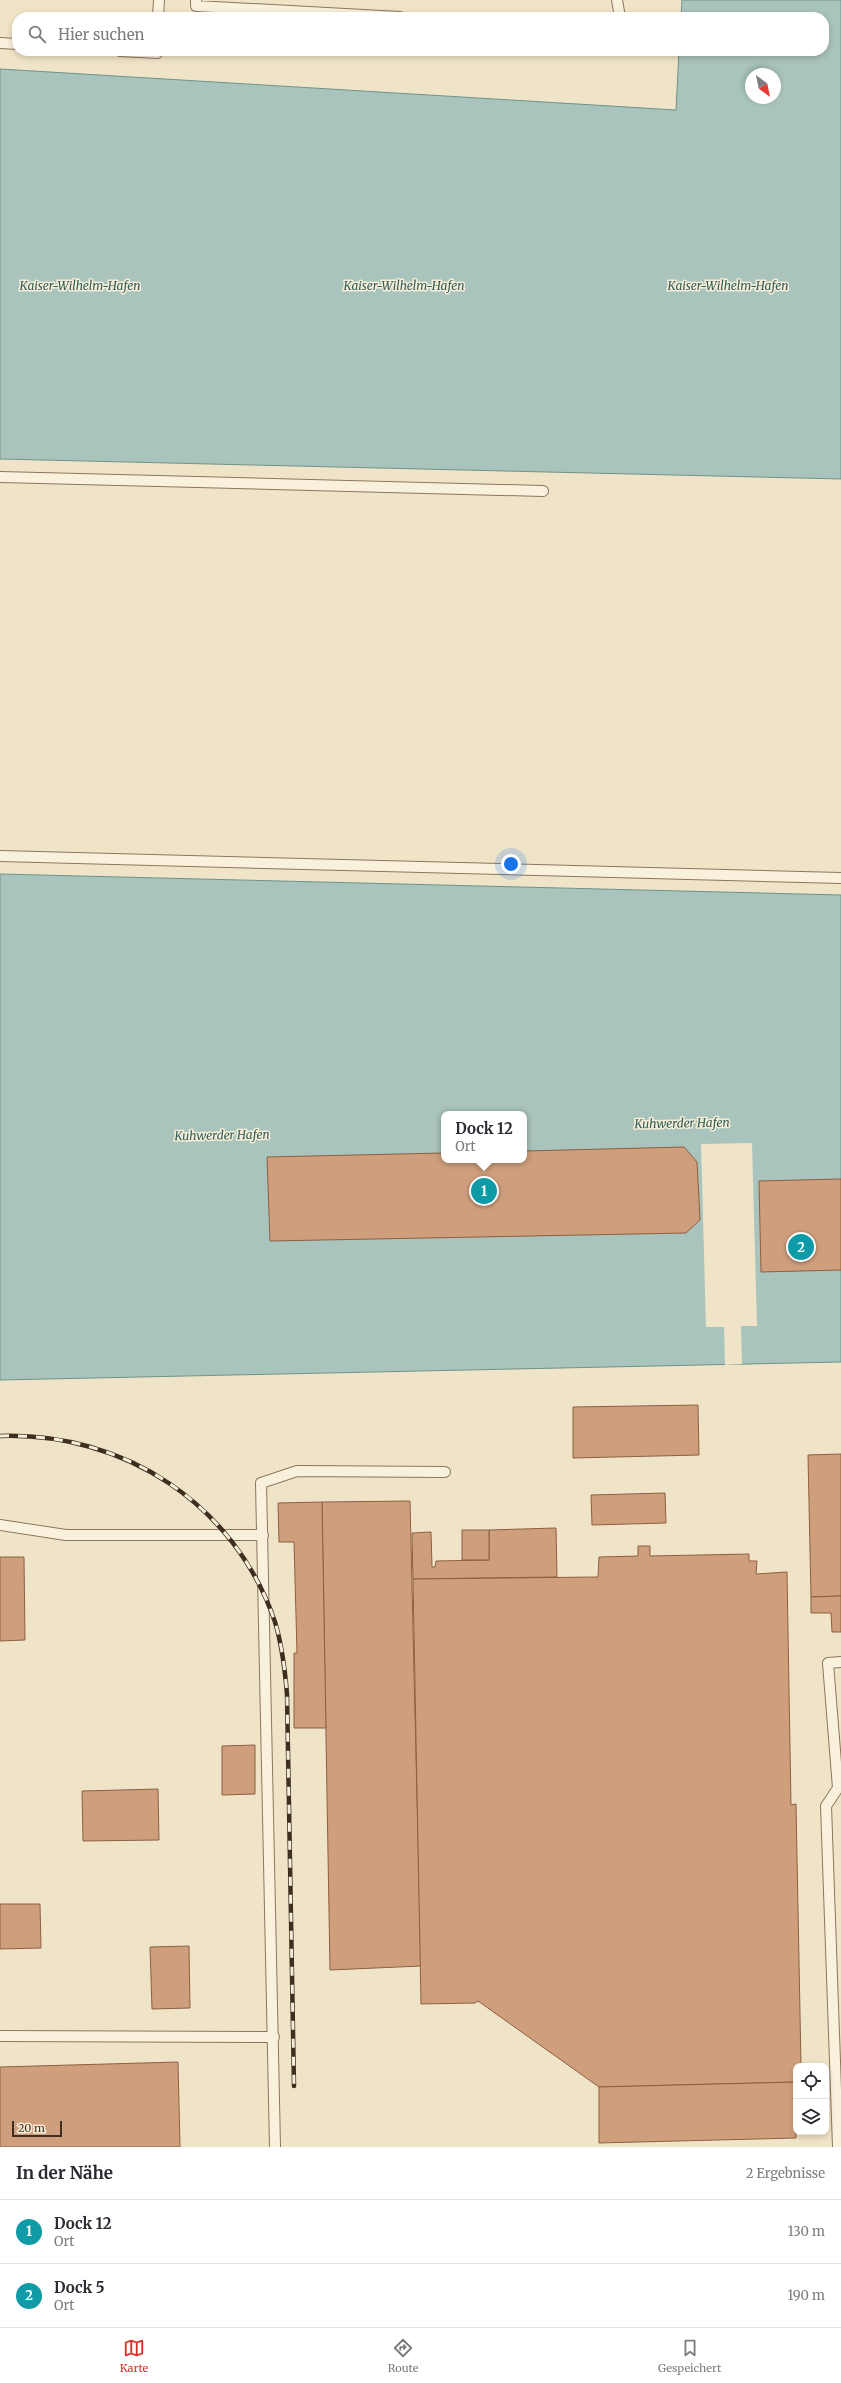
<!DOCTYPE html>
<html lang="de">
<head>
<meta charset="utf-8">
<style>
	:root { --surface:#fff; --page:#f7f7f7; --text:#2b2b33; --muted:#7c7c81; --line:#e1e1e2; --accent:#d93025 }
	body { margin:0; font-family:Merriweather,serif; background:var(--page); color:var(--text) }
	.controls { position:absolute; right:12px; bottom:12px; display:grid; overflow:hidden; border-radius:8px; box-shadow:0 2px 6px #0003 }
	.controls button { width:36px; height:36px; display:grid; place-items:center; padding:0; border:0; border-bottom:1px solid var(--line); background:var(--surface); color:var(--text); font:20px sans-serif }
	.compass { position:absolute; left:745px; top:68px; width:36px; height:36px; border-radius:50%; background:var(--surface); box-shadow:0 2px 6px #0003; rotate:147deg }
	.scale { position:absolute; left:12px; bottom:10px; width:50px; box-sizing:border-box; padding-left:4px; border:2px solid #3d2e20; border-top:0; font-size:11px; line-height:14px; white-space:nowrap; color:#3d2e20; -webkit-text-stroke:3px #f7eed8; paint-order:stroke }
	.you { position:absolute; left:511px; top:864px; width:14px; height:14px; margin:-10px; border:3px solid #fff; border-radius:50%; background:#1a73e8; box-shadow:0 0 0 6px #1a73e833 }
	.badge { display:grid; place-items:center; width:26px; height:26px; border-radius:50%; background:var(--accent); color:#fff; font-size:13px; font-weight:700 }
	.pin { position:absolute; translate:-50% -50%; border:2px solid #fff; box-shadow:0 1px 4px #0006 }
	.popup { position:absolute; left:441px; top:1111px; width:86px; height:52px; box-sizing:border-box; display:grid; place-content:center; border-radius:8px; background:var(--surface); filter:drop-shadow(0 1px 3px #0005); font-size:13px; white-space:nowrap; color:var(--muted) }
	.popup b { font-size:15px; color:var(--text) }
	.popup::after { content:''; position:absolute; left:50%; top:100%; margin-left:-8px; border:8px solid transparent; border-top-color:var(--surface) }
	.list { margin:0; padding:0; list-style:none }
	h2 { display:flex; justify-content:space-between; align-items:center; height:52px; margin:0; padding:0 16px; font-size:17px }
	h2 small { font-size:13px; font-weight:400; color:var(--muted) }
	.list li { display:grid; grid-template-columns:26px 1fr auto; gap:12px; align-items:center; box-sizing:border-box; height:64px; padding:0 16px; border-top:1px solid var(--line) }
	.list b { display:block; font-size:15px; white-space:nowrap }
	.list p { margin:0; font-size:13px; white-space:nowrap; color:var(--muted) }
	.list em { font-size:13px; font-style:normal; color:var(--muted) }
	.icon { flex:none; width:22px; height:22px; fill:none; stroke:currentColor; stroke-width:2; stroke-linecap:round; stroke-linejoin:round }
	.map { position:relative; flex:none; width:841px; height:2147px; overflow:hidden }
	.search { position:absolute; background:var(--surface); box-shadow:0 2px 6px #0003; left:12px; right:12px; top:12px; height:44px; display:flex; align-items:center; gap:10px; box-sizing:border-box; padding:0 14px; border-radius:16px; color:var(--muted); font-size:15px }
	.sheet { height:180px; background:var(--surface) }
	nav { display:flex; justify-content:space-around; align-items:center; box-sizing:border-box; height:56px; border-top:1px solid var(--line); background:var(--surface); font-size:11px; color:var(--muted) }
	nav a { display:grid; justify-items:center; gap:2px }
	nav .on { color:var(--accent) }
	.map>svg:first-child { display:block }
	.water { fill:#a9c4bc; stroke:#6f938a; fill-rule:evenodd }
	.pier { fill:#f0e4c8 }
	.building { fill:#cf9f7d; stroke:#8d5f41 }
	.lines { fill:none; stroke-linecap:round; stroke-linejoin:round }
	.service-casing { stroke:#8d765c; stroke-width:12 }
	.service { stroke:#faf1dc; stroke-width:10 }
	.rail-casing { stroke:#3d2e20; stroke-width:4.5 }
	.rail { stroke:#f7eed8; stroke-width:3; stroke-dasharray:9; stroke-linecap:butt }
	.labels { text-anchor:middle; dominant-baseline:central; stroke-width:3; stroke-linejoin:round; paint-order:stroke }
	.water-label { font-size:12px; font-style:italic; fill:#2f5d5a; stroke:#f7eed8 }
</style>
</head>
<body>
<div class="map">
<svg width="841" height="2147" viewBox="0 0 841 2147">
	<rect width="100%" height="100%" fill="#f0e4c8"/>
	<g class="water">
		<path d="M682,0H841V479L0,459V69L676,110L679,51H824V17H681ZM751,74H775V98H751Z"/>
		<path d="M0,874L841,895V1362L0,1380ZM444,1114H524V1160H444Z"/>
	</g>
	<path class="pier" d="M752,1143L757,1326H741L742,1364L725,1365L724,1327H706L701,1144Z"/>
	<g class="building">
		<path d="M684,1147L697,1162L700,1220L686,1233L270,1241L267,1157L444,1153V1160H524V1151Z"/>
		<path d="M841,1179V1270L761,1272L759,1181Z"/>
		<path d="M698,1405L699,1455L573,1458V1407Z"/>
		<path d="M841,1454V1596L811,1597L808,1455Z"/>
		<path d="M665,1493L666,1523L592,1525L591,1495Z"/>
		<path d="M410,1501L421,1966L330,1970L322,1502Z"/>
		<path d="M322,1502L326,1728H294V1653H297L294,1542H279L278,1503Z"/>
		<path d="M556,1528L557,1577L413,1579L412,1533L431,1532L432,1567H435L436,1561L489,1560V1530Z"/>
		<rect x="462" y="1530" width="27" height="30"/>
		<path d="M638,1546H650V1556L749,1554V1561H757L756,1574L787,1572L791,1805L796,1804L801,2066H796V2082L599,2087L478,2001L475,2003L421,2004L413,1579L598,1577L599,1557L638,1556Z"/>
		<path d="M0,1557H24L25,1640L0,1641Z"/>
		<path d="M841,1596V1632H832L831,1613H811V1597Z"/>
		<path d="M255,1745V1794L222,1795V1746Z"/>
		<path d="M158,1789L159,1840L83,1841L82,1791Z"/>
		<path d="M0,1904H40L41,1948L0,1949Z"/>
		<path d="M189,1946L190,2008L152,2009L150,1947Z"/>
		<path d="M178,2062L180,2147H0V2067Z"/>
		<path d="M796,2082V2138L599,2143V2087Z"/>
	</g>
	<g class="lines">
		<defs>
			<g id="service">
				<path d="M196,0V6L400,17"/>
				<path d="M617,0L620,17"/>
				<path d="M158,17L159,0"/>
				<path d="M0,43L17,44"/>
				<path d="M120,51L157,53V51"/>
				<path d="M0,477L543,491"/>
				<path d="M0,856L841,878"/>
				<path d="M0,1525L66,1535H263"/>
				<path d="M0,2036L274,2037"/>
				<path d="M275,2147L261,1483L297,1471L445,1472"/>
				<path d="M838,2147L826,1806L838,1788L828,1663L841,1662"/>
			</g>
		</defs>
		<use href="#service" class="service-casing"/>
		<use href="#service" class="service"/>
		<defs>
			<path id="rail" d="M0,1436C124,1432 235,1504 275,1622C282,1645 285,1670 287,1694L294,2086"/>
		</defs>
		<use href="#rail" class="rail-casing"/>
		<use href="#rail" class="rail"/>
	</g>
	<g class="labels">
		<g class="water-label">
			<text x="80" y="285">Kaiser-Wilhelm-Hafen</text>
			<text x="404" y="285">Kaiser-Wilhelm-Hafen</text>
			<text x="728" y="285">Kaiser-Wilhelm-Hafen</text>
			<text transform="translate(682 1123) rotate(-1)">Kuhwerder Hafen</text>
			<text transform="translate(222 1135) rotate(-1)">Kuhwerder Hafen</text>
		</g>
	</g>
</svg>
<div class="controls">
<button><svg class="icon" aria-label="locate" viewBox="0 0 24 24"><circle cx="12" cy="12" r="6"/><path d="M12 2v4M12 18v4M2 12h4M18 12h4"/></svg></button>
<button><svg class="icon" aria-label="layers" viewBox="0 0 24 24"><path d="M12 4l9 5-9 5-9-5zM3 14l9 5 9-5"/></svg></button>
</div>
<svg class="compass" viewBox="-18 -18 36 36"><path d="M0-13l5 13h-10z" fill="#e53935"/><path d="M0 13l5-13h-10z" fill="#7c7c81"/></svg>
<div class="scale">20 m</div>
<div class="you"></div>
<div class="pin badge" style="left:484px;top:1191px;background:#0f9aa8">1</div>
<div class="popup"><b>Dock 12</b>Ort</div>
<div class="pin badge" style="left:801px;top:1247px;background:#0f9aa8">2</div>
<div class="search"><svg class="icon" aria-label="search" viewBox="0 0 24 24"><circle cx="10" cy="10" r="6"/><path d="M15 15l6 6"/></svg>Hier suchen</div>
</div>
<section class="sheet">
<h2>In der Nähe<small>2 Ergebnisse</small></h2>
<ul class="list">
<li><span class="badge" style="background:#0f9aa8">1</span><div><b>Dock 12</b><p>Ort</p></div><em>130 m</em></li>
<li><span class="badge" style="background:#0f9aa8">2</span><div><b>Dock 5</b><p>Ort</p></div><em>190 m</em></li>
</ul>
</section>
<nav>
<a class="on"><svg class="icon" aria-label="map" viewBox="0 0 24 24"><path d="M3 6l6-2 6 2 6-2v14l-6 2-6-2-6 2zM9 4v14M15 6v14"/></svg>Karte</a>
<a><svg class="icon" aria-label="directions" viewBox="0 0 24 24"><path d="M12 3l9 9-9 9-9-9zM9 14v-3h6M13 9l2 2-2 2"/></svg>Route</a>
<a><svg class="icon" aria-label="saved" viewBox="0 0 24 24"><path d="M7 4h10v16l-5-4-5 4z"/></svg>Gespeichert</a>
</nav>
</body>
</html>
